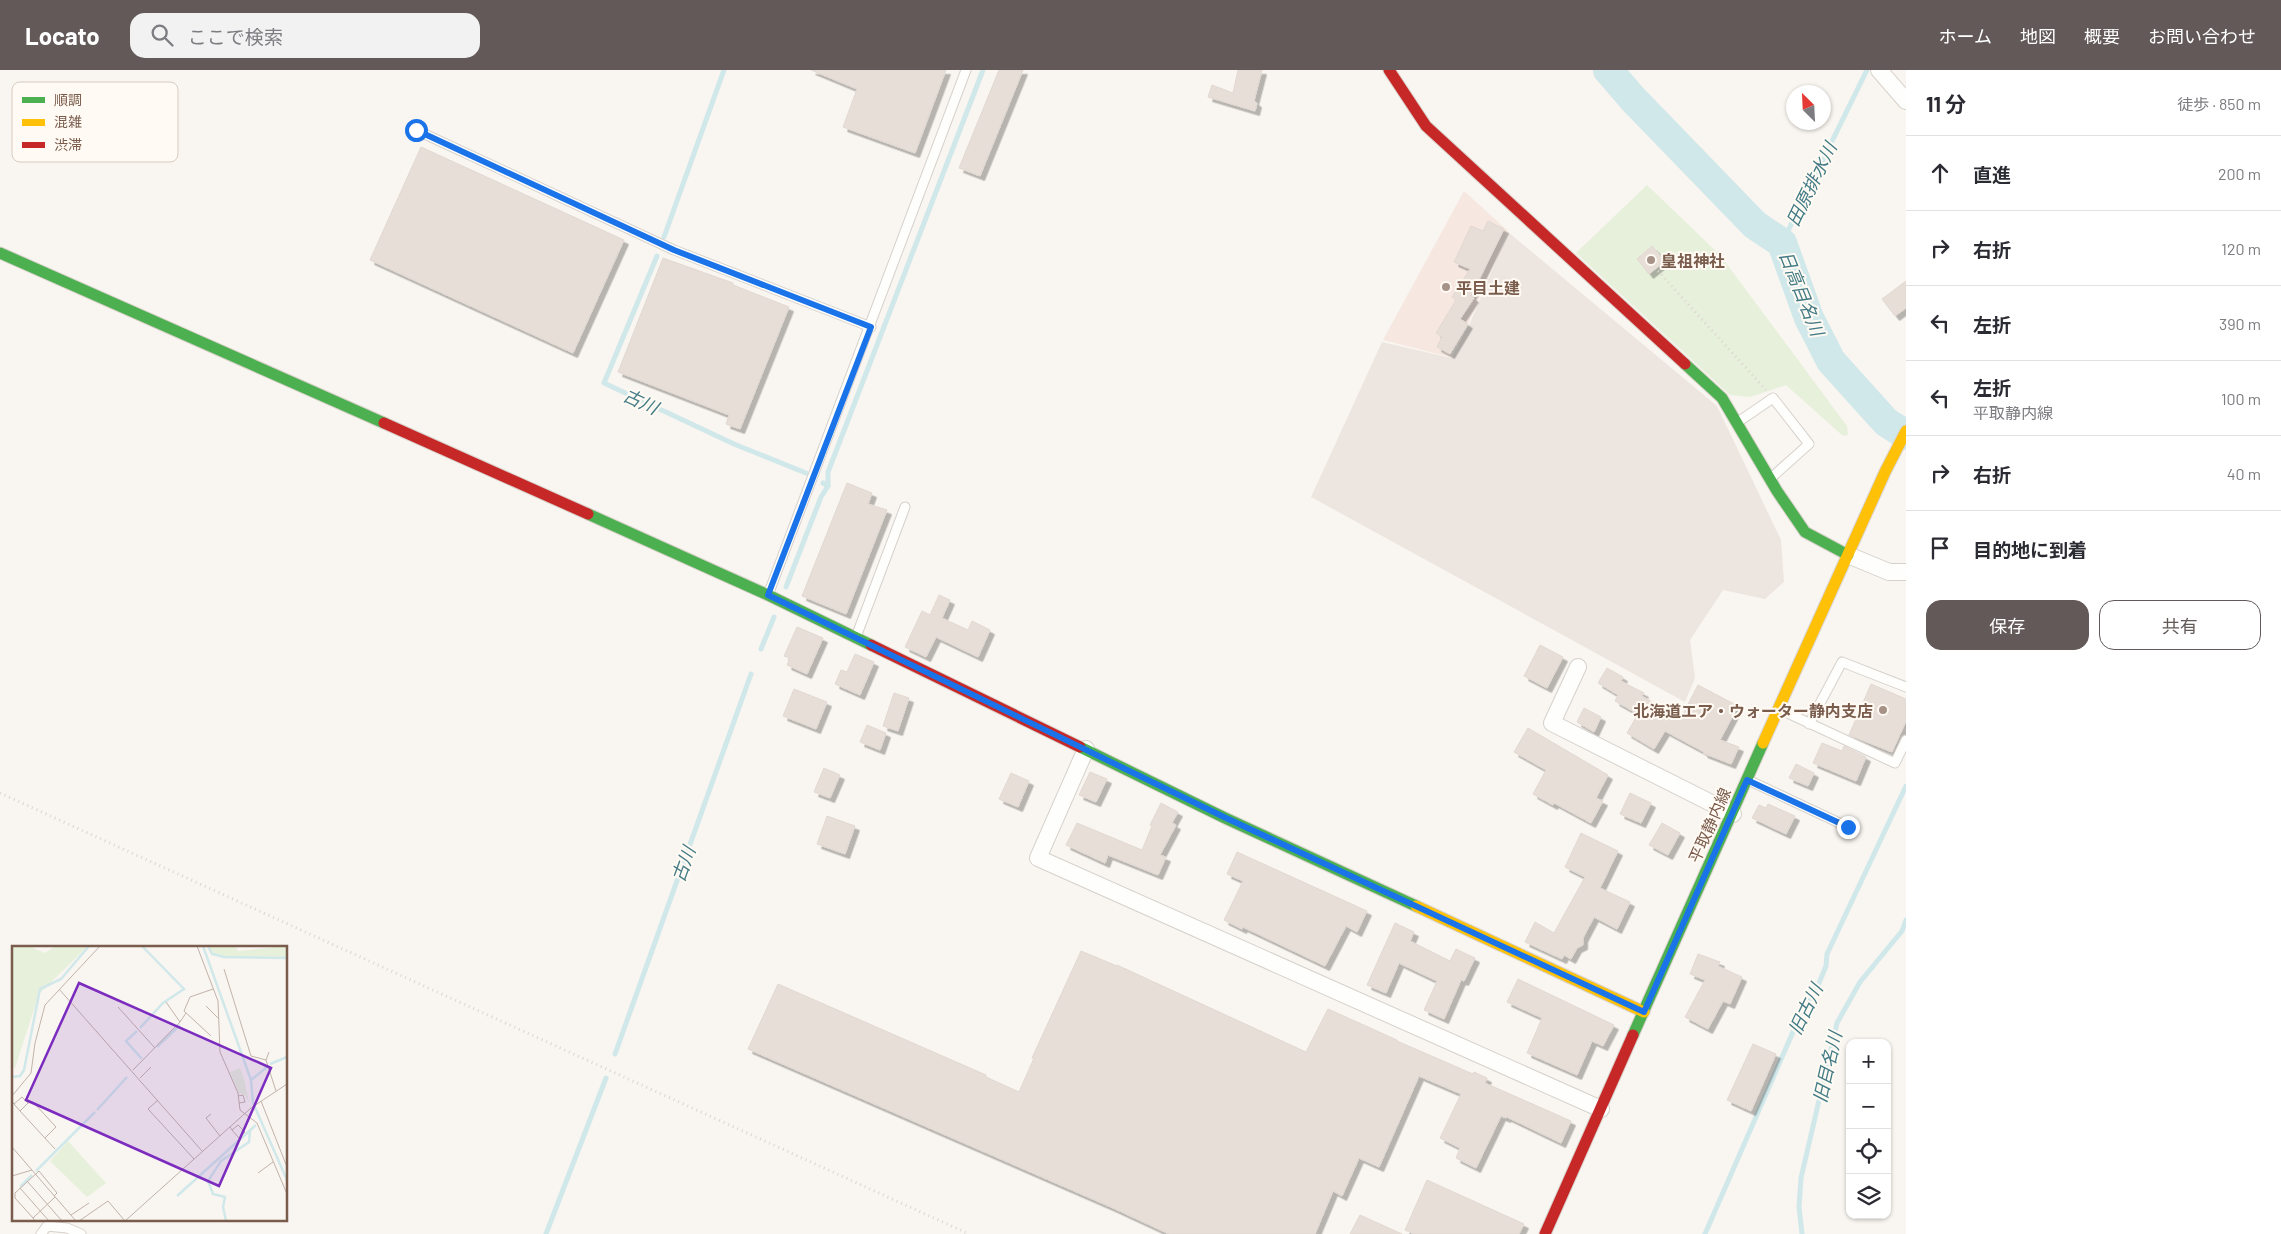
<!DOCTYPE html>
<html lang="ja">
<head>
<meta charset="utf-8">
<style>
	:root { --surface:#fff; --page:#f2f2f3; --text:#2b2b33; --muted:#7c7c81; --line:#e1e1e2; --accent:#625958 }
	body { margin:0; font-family:Barlow,"Noto Sans JP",sans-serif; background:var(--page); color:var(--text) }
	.controls { position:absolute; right:15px; bottom:15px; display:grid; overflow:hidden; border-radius:10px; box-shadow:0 1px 4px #0004 }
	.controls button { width:45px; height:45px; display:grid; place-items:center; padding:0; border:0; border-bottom:1px solid var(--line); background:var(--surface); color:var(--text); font:25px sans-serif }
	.compass { position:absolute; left:1786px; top:15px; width:45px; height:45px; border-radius:50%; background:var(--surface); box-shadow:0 1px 4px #0004; rotate:336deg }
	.stop { position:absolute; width:15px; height:15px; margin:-11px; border:4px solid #1a73e8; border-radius:50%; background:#fff }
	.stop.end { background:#1a73e8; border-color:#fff; box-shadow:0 1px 5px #0008 }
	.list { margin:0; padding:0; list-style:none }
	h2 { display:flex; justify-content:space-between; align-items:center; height:65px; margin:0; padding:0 20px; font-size:21px }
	h2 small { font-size:16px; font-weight:400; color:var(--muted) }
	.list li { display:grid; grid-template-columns:32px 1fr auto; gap:15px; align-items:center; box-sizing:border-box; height:75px; padding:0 20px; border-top:1px solid var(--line) }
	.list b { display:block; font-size:19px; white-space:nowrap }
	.list p { margin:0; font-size:16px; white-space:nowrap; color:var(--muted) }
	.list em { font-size:16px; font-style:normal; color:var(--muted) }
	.actions { display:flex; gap:10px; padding:15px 20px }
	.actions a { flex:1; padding:11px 0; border:1px solid var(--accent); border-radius:15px; text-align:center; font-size:18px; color:var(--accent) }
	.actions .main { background:var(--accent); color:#fff }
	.icon { flex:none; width:28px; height:28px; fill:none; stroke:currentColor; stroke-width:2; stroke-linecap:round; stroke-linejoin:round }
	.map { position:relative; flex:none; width:1906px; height:1164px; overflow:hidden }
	header { display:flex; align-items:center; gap:30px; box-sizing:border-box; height:70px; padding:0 25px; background:var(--accent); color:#fff }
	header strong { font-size:24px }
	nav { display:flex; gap:28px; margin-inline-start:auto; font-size:18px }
	.search { width:350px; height:45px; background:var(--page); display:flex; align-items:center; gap:12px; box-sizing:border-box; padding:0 18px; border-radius:15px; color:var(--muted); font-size:19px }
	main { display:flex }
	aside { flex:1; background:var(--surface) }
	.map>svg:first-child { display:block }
	.commercial { fill:#f6e8e1 }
	.industrial { fill:#ede5e0 }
	.green { fill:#e7f0db }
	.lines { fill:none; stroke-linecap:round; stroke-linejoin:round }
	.stream { stroke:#d0e8ea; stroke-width:5 }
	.river { stroke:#d0e8ea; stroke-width:30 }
	.building { fill:#e6ded7; stroke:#e2d8d2; filter:url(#shadow) }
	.lane-casing { stroke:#d7d1cb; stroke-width:11 }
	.street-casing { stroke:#d7d1cb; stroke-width:18 }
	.fast-casing { stroke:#d9d2cb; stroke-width:13 }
	.slow-casing { stroke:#d9d2cb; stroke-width:13 }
	.jam-casing { stroke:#d9d2cb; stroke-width:13 }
	.path { stroke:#dcd5d0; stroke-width:3; stroke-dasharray:1 4; stroke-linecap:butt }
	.lane { stroke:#fefefd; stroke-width:9 }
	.street { stroke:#fefefd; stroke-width:16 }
	.fast { stroke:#4caf50; stroke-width:11 }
	.slow { stroke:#ffc107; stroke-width:11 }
	.jam { stroke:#c62828; stroke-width:11 }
	.route { stroke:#1a73e8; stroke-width:6 }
	.poi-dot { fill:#a69286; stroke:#fffaf3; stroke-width:2 }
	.labels { text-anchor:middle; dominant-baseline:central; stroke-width:4; stroke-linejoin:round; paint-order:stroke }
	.poi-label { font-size:16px; font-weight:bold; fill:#7a5c4d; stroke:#fffaf3; text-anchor:start }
	.street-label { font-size:16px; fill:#7a5c4d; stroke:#fffaf3 }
	.water-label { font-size:18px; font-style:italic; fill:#437c86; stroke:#fffaf3 }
	.inset-river { fill:none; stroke:#d0e8ea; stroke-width:2.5 }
	.inset-road { fill:none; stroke:#c2b3aa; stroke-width:1 }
	.view { fill:#7b2cbf; fill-opacity:0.15; stroke:#7b2cbf; stroke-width:2.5 }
	.inset-edge { fill:none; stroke:#7a5c4d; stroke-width:2.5 }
	.key { fill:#fffaf3; stroke:#d7cbc1; stroke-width:1 }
	.key-label { font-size:14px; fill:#7a5c4d }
</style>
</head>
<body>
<header>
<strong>Locato</strong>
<div class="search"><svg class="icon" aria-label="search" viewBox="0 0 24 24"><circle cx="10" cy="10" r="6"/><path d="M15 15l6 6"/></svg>ここで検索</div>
<nav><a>ホーム</a><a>地図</a><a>概要</a><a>お問い合わせ</a></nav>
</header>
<main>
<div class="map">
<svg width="1906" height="1164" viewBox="0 0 1906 1164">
	<defs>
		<filter id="shadow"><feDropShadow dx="4.5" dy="4.5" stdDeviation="0" flood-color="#0004"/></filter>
	</defs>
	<rect width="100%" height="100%" fill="#f9f5f0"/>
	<path class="commercial" d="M1464,121L1508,161L1469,252L1450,287L1383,270Z"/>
	<path class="industrial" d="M1508,162L1717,336L1781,470L1784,512L1765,529L1723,520L1690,570L1695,608L1685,632L1311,427L1382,272L1451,288L1470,253Z"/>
	<path class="green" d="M1647,115L1720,185L1847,356L1848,365L1843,366L1786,315L1750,327L1730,325L1576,183Z"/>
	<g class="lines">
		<g class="stream">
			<path d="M664,167L724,0"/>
			<path d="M1782,173L1867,0"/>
			<path d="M657,186L604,313L734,374L806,403"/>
			<path d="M828,416V402L983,0"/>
			<path d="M786,517L821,427L828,416L823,413"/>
			<path d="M761,579L774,547"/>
			<path d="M615,984L751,604"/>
			<path d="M546,1164L606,1008"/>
			<path d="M1705,1164L1806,932L1812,927V919L1817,918L1826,896L1827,884L1906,716"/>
			<path d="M1802,1164L1799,1137L1801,1108L1837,953L1860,912L1902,861L1906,850"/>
		</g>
		<path class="river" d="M1608,0L1633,29L1755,155L1782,173L1809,248L1831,291L1886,352L1906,365"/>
	</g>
	<g class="building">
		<path d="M811,0H946L915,83L843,57L857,19Z"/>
		<path d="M999,0H1023L980,106L959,98Z"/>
		<path d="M1238,0H1262L1254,31L1257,33L1255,41L1208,27L1212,15L1233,23Z"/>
		<path d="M421,77L624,170L573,283L370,190Z"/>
		<path d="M1488,151L1504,159L1471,226L1474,228L1460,249L1468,254L1450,284L1437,277L1442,267L1436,263L1456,230L1452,227L1470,199L1454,192L1471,156L1483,161Z"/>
		<path d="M1652,176L1665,191L1649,204L1637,189Z"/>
		<path d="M663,188L733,213V215L789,237L740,359L726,354L729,345L618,302Z"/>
		<path d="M1906,211V238L1895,246L1882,229Z"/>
		<path d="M847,413L872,423L868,434L887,440L846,544L802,526Z"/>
		<path d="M939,525L950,530L942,548L968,560L972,551L990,560L978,587L936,567L926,587L905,577L922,541L930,545Z"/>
		<path d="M797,557L823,568L807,604L787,595L790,588L784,586Z"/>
		<path d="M1540,575L1563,587L1547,618L1524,606Z"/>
		<path d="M855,584L874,592L860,625L835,614L841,600L847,602Z"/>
		<path d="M1607,598L1623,607L1621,611L1644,623L1642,626L1672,644L1674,641L1682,646L1698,615L1738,636L1720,670L1739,677L1731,694L1703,683L1704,682L1665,661L1654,679L1627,663L1638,644L1615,631L1618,625L1598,613Z"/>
		<path d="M1871,614L1906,629V651L1892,682L1849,665Z"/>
		<path d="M794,619L827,632L816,659L783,646Z"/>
		<path d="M894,623L909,628L898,661L883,656Z"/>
		<path d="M1584,638L1601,647L1594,662L1577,652Z"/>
		<path d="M867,655L886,663L880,680L860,672Z"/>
		<path d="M1528,658L1608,705L1596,728L1603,731L1591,753L1554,733L1553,735L1533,724L1546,700L1514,682Z"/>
		<path d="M1822,673L1842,681L1844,676L1866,687L1856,711L1813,693Z"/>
		<path d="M1796,694L1814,703L1808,716L1789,708Z"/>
		<path d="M824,698L840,705L830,728L814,722Z"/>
		<path d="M1090,702L1107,709L1096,732L1079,725Z"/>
		<path d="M1011,703L1029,711L1018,737L999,729Z"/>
		<path d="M1630,723L1651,733L1641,753L1620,744Z"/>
		<path d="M1161,733L1178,742L1172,753L1176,755L1160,785L1166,787L1158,805L1108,785L1105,793L1066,775L1077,753L1142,780L1152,756L1150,755Z"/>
		<path d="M1768,734L1795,746L1786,764L1752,748L1759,735L1766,738Z"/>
		<path d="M827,746L855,756L845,784L817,774Z"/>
		<path d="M1662,753L1680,763L1668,785L1649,775Z"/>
		<path d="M1581,763L1618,781L1600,818L1630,832L1617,859L1594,847L1583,868V875L1577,878L1571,889L1564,885L1562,889L1525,872L1535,852L1554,863L1585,807L1565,797Z"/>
		<path d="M1237,782L1367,841L1357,862L1346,856L1325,896L1243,857L1242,859L1224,850L1243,811L1227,804Z"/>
		<path d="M1395,853L1414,862L1410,871L1450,891L1456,879L1475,888L1464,911L1461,910L1444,949L1424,940L1437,911L1399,893L1386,923L1367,915Z"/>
		<path d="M1081,881L1117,896V895L1306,982L1328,939L1397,970V971L1473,1004L1474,1002L1487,1008L1485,1013L1571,1051L1561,1073L1507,1047L1506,1048L1501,1046L1476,1098L1456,1088L1460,1078L1440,1068L1461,1024L1419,1006L1379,1097L1359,1088L1342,1126L1333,1121L1315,1164H1169L1113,1138L748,979L778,914L986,1005V1007L1019,1022L1034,988H1032Z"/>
		<path d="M1698,884L1720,892L1718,896L1742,907L1730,934L1723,931L1708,959L1685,947L1705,910L1690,904Z"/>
		<path d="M1518,909L1614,955L1603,976L1592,971L1577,1005L1527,983L1542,948L1507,932Z"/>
		<path d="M1753,974L1776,984L1751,1041L1727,1030Z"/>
		<path d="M1427,1110L1524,1154L1519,1164H1414L1405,1160Z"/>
		<path d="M1360,1145L1402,1164H1350Z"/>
	</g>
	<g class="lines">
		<defs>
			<g id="lane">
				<path d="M416,60L674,180L871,257"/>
				<path d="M1738,352L1773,328L1809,374L1771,408"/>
				<path d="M768,525L966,0"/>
				<path d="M856,567L905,437"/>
				<path d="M1781,640L1895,693L1906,670"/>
				<path d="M1809,654L1842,592L1906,617"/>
				<path d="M1748,710L1848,757"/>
				<path d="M41,1164L47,1156L67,1158L81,1164"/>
			</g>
			<g id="street">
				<path d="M1879,0L1906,31"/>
				<path d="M1848,485L1889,502H1906"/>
				<path d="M1578,597L1552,653L1733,744"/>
				<path d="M1086,679L1038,788L1601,1039"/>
			</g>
			<g id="fast">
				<path d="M0,183L384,353"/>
				<path d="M1685,294L1722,328L1777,421L1805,462L1848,485"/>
				<path d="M588,444L768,525L871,575"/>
				<path d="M1080,677L1225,748L1416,836"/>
				<path d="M1633,965L1763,673"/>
			</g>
			<g id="slow">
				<path d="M1763,673L1885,402L1906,361"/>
				<path d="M1416,836L1644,942"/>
			</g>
			<g id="jam">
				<path d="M1389,0L1426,56L1685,294"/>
				<path d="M384,353L588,444"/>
				<path d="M871,575L1080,677"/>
				<path d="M1545,1164L1633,965"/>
			</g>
		</defs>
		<use href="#lane" class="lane-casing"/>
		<use href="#street" class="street-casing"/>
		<use href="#fast" class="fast-casing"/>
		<use href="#slow" class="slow-casing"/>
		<use href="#jam" class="jam-casing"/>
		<g class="path">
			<path d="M1658,201L1766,320"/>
			<path d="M0,723L969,1164"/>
		</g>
		<use href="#lane" class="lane"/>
		<use href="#street" class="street"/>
		<use href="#fast" class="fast"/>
		<use href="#slow" class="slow"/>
		<use href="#jam" class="jam"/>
	</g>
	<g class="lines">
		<path class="route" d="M416,60L674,180L871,257L768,525L1226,748L1644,942L1747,710L1848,757"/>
	</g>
	<g class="poi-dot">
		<circle cx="1651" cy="190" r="5"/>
		<circle cx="1446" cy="217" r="5"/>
		<circle cx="1883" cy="640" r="5"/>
	</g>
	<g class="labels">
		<g class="poi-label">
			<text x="1661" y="190">皇祖神社</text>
			<text x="1456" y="217">平目土建</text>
			<text x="1873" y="640" text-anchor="end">北海道エア・ウォーター静内支店</text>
		</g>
		<g class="street-label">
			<text transform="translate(1709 755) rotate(-66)">平取静内線</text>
		</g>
		<g class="water-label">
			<text transform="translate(1811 114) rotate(-64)">田原排水川</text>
			<text transform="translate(1802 223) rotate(68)">日高目名川</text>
			<text transform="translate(641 331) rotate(25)">古川</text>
			<text transform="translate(683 794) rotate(-70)">古川</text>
			<text transform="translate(1805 939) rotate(-64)">旧古川</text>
			<text transform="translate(1827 997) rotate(-77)">旧目名川</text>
		</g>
	</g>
	<g transform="translate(12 876)">
		<rect width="275" height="275" fill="#f9f5f0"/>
		<path d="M0,0H17L33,7L44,0H76L27,48L3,122H0ZM194,0H223L226,5L274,0L275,11L211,10L200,7ZM228,122L232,133L237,156L233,149L227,147L218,126ZM56,195L94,237L75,251L38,215Z" fill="#e7f0db"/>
		<path class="inset-river" d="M191,0L239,134L241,157L275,234M196,0L200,8L212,11L275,12M128,82L151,57L172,43L130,0M125,85L114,95L130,113M145,101L168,79M258,118L275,111M0,131L8,130L12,124L28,43L49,33L77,0M239,134L255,121M85,164L115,131M24,225L83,166M8,241L20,229M165,250L244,179M214,275L211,261L213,251L201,248L196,235L209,215L237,196L238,185"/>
		<path class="inset-road" d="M185,0L206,55L208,106L226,147L228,164L245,177L275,248M212,23L239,110L254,114M47,43L190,205M154,56L168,76L174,67M194,60L207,73M106,61L143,102M199,90L172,65L178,51L201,43M257,106L254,114L264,145M121,124L168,76M128,132L139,121M0,150L19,127L23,97L33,59L88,0M226,150L231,149L233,156L227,157M146,154L136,163L182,213M0,155L2,158L8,165L16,157L10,151L2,158M249,155L275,221M16,157L21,156L44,181L33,192M8,165L43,203M199,168L194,172L208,190M218,181L220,184L227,192L233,186L226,179L220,184M0,201L64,275M246,227L261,216M0,230L20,224M15,235L50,275M8,242L37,275M59,269L77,257M21,272L3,252V247L27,225L45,247L42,250M23,275L21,272L43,251M67,275L96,255L113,275M113,275L239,162L275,138"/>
		<path class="view" d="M67,37L259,122L207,240L14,154Z"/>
		<rect width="275" height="275" class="inset-edge"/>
	</g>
	<rect x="12" y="12" width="166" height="80" rx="8" class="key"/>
	<rect x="22" y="27" width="23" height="6" fill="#4caf50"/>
	<rect x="22" y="49" width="23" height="7" fill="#ffc107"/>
	<rect x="22" y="72" width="23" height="6" fill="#c62828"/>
	<g class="key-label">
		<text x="54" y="35">順調</text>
		<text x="54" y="57">混雑</text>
		<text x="54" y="80">渋滞</text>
	</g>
</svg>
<div class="controls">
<button>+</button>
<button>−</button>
<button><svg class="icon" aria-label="locate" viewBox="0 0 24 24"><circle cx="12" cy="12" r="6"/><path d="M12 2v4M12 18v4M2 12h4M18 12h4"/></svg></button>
<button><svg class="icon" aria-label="layers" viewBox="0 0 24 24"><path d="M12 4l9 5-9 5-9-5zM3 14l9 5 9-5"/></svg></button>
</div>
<svg class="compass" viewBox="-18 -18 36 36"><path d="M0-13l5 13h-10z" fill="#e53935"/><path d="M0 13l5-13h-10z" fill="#7c7c81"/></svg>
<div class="stop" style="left:416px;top:60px"></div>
<div class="stop end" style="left:1848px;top:757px"></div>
</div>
<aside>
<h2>11 分<small>徒歩 · 850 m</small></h2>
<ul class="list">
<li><svg class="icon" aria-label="ahead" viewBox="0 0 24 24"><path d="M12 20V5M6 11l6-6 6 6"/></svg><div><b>直進</b></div><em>200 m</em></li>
<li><svg class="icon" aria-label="right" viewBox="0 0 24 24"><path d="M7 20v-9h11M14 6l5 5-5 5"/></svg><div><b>右折</b></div><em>120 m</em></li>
<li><svg class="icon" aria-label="left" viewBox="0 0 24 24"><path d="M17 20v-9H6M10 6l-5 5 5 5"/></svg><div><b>左折</b></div><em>390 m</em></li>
<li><svg class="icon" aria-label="left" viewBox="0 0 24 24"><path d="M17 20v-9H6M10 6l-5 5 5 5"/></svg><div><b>左折</b><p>平取静内線</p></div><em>100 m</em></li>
<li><svg class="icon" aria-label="right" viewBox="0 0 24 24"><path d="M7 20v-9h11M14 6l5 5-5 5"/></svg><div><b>右折</b></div><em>40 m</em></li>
<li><svg class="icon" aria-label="arrive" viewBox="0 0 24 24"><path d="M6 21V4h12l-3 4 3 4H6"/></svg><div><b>目的地に到着</b></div></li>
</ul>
<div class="actions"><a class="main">保存</a><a>共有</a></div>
</aside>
</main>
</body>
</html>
